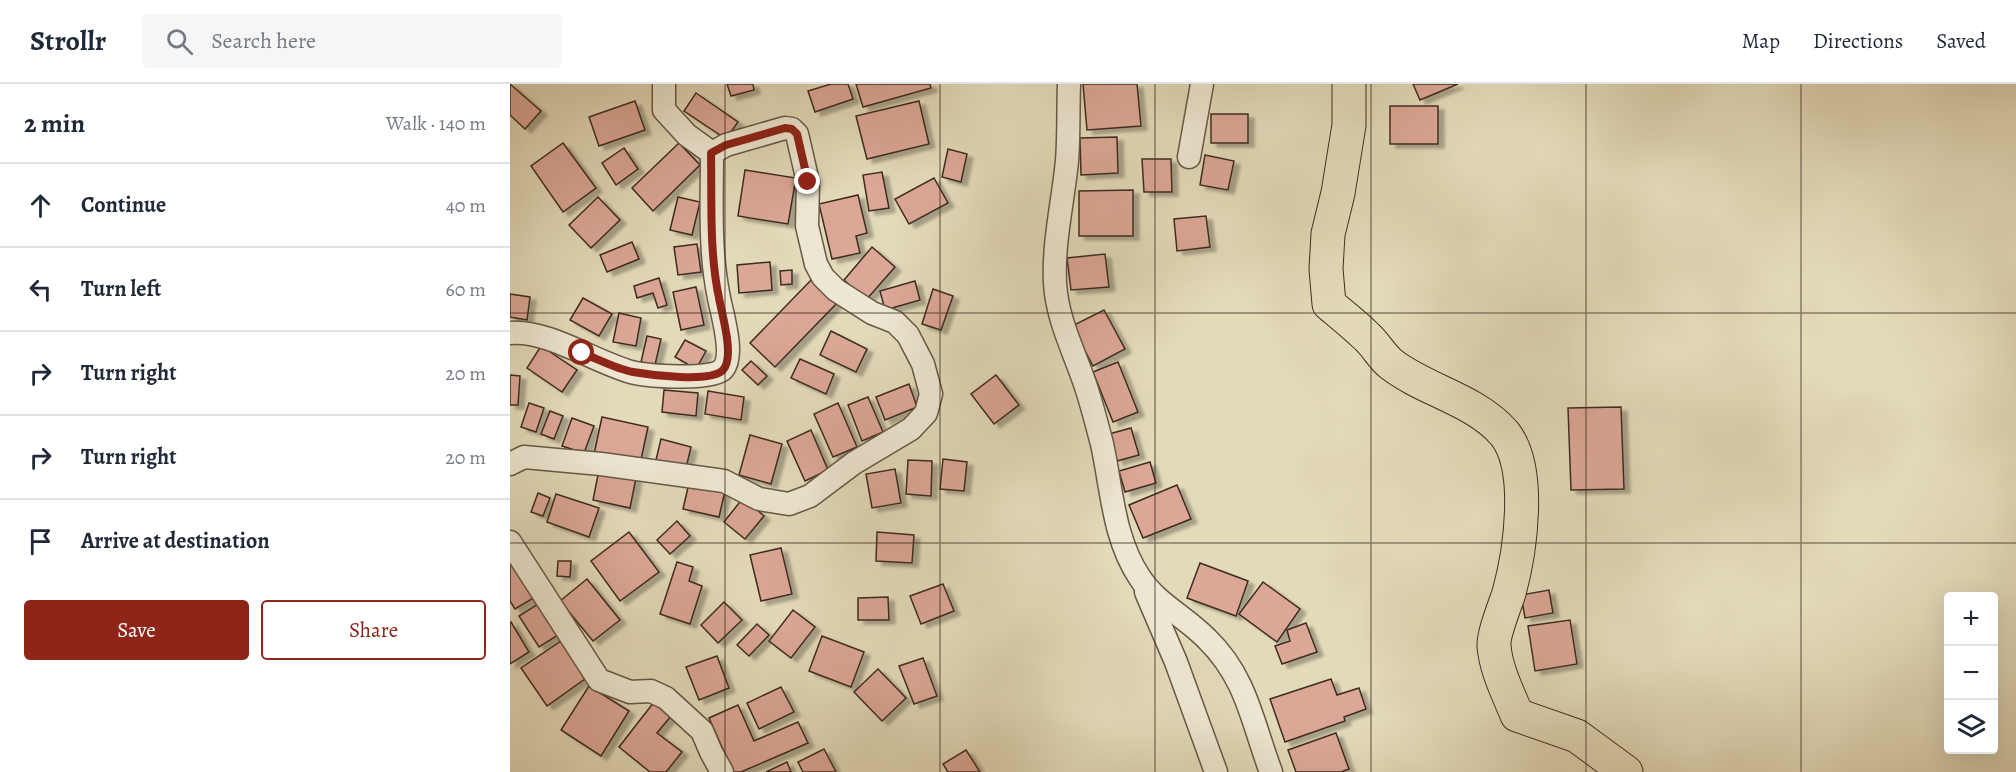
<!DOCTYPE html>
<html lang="en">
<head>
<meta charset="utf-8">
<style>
	:root { --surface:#fff; --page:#f6f6f7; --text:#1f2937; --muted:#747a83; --line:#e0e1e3; --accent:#8f2418 }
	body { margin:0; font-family:Alegreya,serif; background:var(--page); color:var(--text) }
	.controls { position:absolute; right:18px; bottom:18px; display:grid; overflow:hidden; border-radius:6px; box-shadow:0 6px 24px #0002 }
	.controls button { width:54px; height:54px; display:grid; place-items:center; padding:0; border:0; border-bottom:2px solid var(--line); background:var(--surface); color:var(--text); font:30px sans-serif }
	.stop { position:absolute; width:18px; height:18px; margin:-14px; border:4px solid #8f2418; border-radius:50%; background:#fff }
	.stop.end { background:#8f2418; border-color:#fff; box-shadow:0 2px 6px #0008 }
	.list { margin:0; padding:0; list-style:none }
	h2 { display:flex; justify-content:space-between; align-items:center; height:78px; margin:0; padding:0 24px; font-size:26px }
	h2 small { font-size:20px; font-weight:400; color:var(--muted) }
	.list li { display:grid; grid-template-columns:39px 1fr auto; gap:18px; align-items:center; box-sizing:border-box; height:84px; padding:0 24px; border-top:2px solid var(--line) }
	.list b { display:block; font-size:22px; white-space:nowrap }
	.list em { font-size:20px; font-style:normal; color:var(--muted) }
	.actions { display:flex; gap:12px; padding:18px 24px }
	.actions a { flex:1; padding:14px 0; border:2px solid var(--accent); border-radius:6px; text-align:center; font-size:21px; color:var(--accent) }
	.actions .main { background:var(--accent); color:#fff }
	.icon { flex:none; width:33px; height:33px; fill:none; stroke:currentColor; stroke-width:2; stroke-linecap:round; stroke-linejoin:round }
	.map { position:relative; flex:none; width:1506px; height:688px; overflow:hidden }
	header { display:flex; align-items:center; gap:36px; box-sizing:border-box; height:84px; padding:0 30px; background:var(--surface); border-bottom:2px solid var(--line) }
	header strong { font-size:28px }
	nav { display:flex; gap:33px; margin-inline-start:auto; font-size:21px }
	.search { width:420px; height:54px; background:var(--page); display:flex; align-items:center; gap:15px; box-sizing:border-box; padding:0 21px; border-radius:6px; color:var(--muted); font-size:22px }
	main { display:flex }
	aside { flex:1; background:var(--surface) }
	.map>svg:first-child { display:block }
	.building { fill:#dca796; stroke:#3e2c20; stroke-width:1.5; filter:url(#shadow) }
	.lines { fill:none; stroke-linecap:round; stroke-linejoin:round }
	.minor-casing { stroke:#675846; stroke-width:25 }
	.highway-casing { stroke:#3e2c20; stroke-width:35 }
	.minor { stroke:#ede7d2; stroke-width:22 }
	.highway { stroke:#e3dab9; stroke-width:33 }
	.route { stroke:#8f2418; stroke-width:8 }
	.grid { fill:none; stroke:#3e2c20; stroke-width:1.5; stroke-opacity:0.55 }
</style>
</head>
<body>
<header>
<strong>Strollr</strong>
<div class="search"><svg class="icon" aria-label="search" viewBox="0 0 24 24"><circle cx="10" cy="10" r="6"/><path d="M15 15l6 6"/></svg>Search here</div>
<nav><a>Map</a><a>Directions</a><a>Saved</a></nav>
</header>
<main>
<aside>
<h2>2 min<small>Walk · 140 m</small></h2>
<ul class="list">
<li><svg class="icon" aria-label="ahead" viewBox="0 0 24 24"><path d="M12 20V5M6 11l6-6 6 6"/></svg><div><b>Continue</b></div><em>40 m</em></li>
<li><svg class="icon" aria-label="left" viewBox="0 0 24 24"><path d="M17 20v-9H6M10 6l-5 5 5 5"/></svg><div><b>Turn left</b></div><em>60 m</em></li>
<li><svg class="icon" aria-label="right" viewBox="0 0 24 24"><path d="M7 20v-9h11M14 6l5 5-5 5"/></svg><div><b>Turn right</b></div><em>20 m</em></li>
<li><svg class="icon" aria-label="right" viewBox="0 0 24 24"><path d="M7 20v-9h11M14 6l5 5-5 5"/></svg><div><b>Turn right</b></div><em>20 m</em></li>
<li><svg class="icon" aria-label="arrive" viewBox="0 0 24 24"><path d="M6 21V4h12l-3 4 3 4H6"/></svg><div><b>Arrive at destination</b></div></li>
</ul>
<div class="actions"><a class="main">Save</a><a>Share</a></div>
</aside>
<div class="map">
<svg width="1506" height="688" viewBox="0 0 1506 688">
	<defs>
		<filter id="shadow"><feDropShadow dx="6" dy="4" stdDeviation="1.5" flood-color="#0004"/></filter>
	</defs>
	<rect width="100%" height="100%" fill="#e3dab9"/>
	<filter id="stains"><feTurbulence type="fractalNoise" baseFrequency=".00333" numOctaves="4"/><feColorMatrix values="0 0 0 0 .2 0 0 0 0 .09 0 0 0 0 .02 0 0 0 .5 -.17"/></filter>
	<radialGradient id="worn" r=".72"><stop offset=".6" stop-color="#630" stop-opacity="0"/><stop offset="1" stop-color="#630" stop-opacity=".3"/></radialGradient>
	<g class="building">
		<path d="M0,0L31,27L15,45L0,31Z"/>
		<path d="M217,0H243L244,6L221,12Z"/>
		<path d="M321,0H338L343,15L305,28L298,7Z"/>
		<path d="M346,0H420L421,4L353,23Z"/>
		<path d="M573,0H627L631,42L577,46Z"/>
		<path d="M903,0H948L910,16Z"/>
		<path d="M186,9L228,38L216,55L174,27Z"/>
		<path d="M125,17L135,46L89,62L79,33Z"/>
		<path d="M409,17L419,60L357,75L346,32Z"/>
		<rect x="880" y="22" width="48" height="38"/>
		<rect x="701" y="30" width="37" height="29"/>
		<path d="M607,53L608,89L571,91L570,54Z"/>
		<path d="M53,59L86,104L53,128L21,82Z"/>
		<path d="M169,59L190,81L143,127L122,104Z"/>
		<path d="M114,64L128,85L106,101L92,79Z"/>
		<path d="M438,65L457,70L451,98L432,93Z"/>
		<path d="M695,71L724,77L718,106L690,101Z"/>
		<path d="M632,75H661L662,108H634Z"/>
		<path d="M235,86L286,94L278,140L228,132Z"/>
		<path d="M372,88L379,124L359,127L353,91Z"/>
		<path d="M424,94L438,119L399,140L385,115Z"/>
		<path d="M623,106V152H569V107Z"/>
		<path d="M348,111L357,149L346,152L350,169L322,175L309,120Z"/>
		<path d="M88,113L110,136L81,164L59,141Z"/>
		<path d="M168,113L190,118L182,151L160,146Z"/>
		<path d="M696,132L700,163L667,167L664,135Z"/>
		<path d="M122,158L129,175L97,188L90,171Z"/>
		<path d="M187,160L191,188L168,191L164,163Z"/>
		<path d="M362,163L385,183L356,216L334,196Z"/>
		<path d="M595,170L599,203L561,206L557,174Z"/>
		<path d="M260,178L262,206L229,209L227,181Z"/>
		<path d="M282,186V200L271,201L270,187Z"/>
		<path d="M149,194L157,221L148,224L143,209L127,214L124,202Z"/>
		<path d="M303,194L328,218L265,283L240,259Z"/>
		<path d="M405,197L410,216L375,226L370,207Z"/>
		<path d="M186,203L194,241L171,246L163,208Z"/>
		<path d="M423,205L443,212L431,246L412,240Z"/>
		<path d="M0,210L20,213L17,236L0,233Z"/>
		<path d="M73,214L102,230L89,252L60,236Z"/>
		<path d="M594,226L615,265L583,282L562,242Z"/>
		<path d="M109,229L131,234L126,262L103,258Z"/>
		<path d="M321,247L357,265L346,288L310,271Z"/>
		<path d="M137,252L151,255L145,281L131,278Z"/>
		<path d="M175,256L196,267L186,285L165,273Z"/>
		<path d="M31,262L67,286L52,308L17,284Z"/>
		<path d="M290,275L324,290L316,310L281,294Z"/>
		<path d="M241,277L257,292L248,301L232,286Z"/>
		<path d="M608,278L628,328L603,338L583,288Z"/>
		<path d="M0,291L10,292L8,321H0Z"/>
		<path d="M486,291L509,321L484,340L461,310Z"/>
		<path d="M399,300L407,323L375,336L366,313Z"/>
		<path d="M154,306L188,309L186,332L152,328Z"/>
		<path d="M198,307L234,313L231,336L195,330Z"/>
		<path d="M358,313L373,348L352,357L338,321Z"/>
		<path d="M19,319L34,324L26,348L11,343Z"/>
		<path d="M328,319L347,363L323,373L304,330Z"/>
		<path d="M1111,323L1114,405L1061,406L1058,324Z"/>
		<path d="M40,327L53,332L44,355L31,350Z"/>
		<path d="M92,333L138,343L130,380L84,370Z"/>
		<path d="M62,334L84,342L74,369L52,362Z"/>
		<path d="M621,344L629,371L607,377L599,350Z"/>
		<path d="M301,346L318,386L295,397L277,357Z"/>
		<path d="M240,351L272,360L261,400L229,391Z"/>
		<path d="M151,355L181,363L176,384L146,376Z"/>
		<path d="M433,375L457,378L454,407L430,405Z"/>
		<path d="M398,376L422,377L421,412L396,410Z"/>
		<path d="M640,378L646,399L615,408L609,387Z"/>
		<path d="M385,385L391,419L362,424L356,390Z"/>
		<path d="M89,386L126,394L120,424L83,416Z"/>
		<path d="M179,399L215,407L209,433L173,425Z"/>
		<path d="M667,401L681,435L633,454L619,421Z"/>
		<path d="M28,409L40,414L33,432L21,428Z"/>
		<path d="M46,410L89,424L79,453L37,438Z"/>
		<path d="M233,414L254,432L235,455L214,438Z"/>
		<path d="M167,437L180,452L160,470L147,456Z"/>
		<path d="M119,448L149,488L110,517L81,477Z"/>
		<path d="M367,448L404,451L402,479L366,477Z"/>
		<path d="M271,464L282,510L251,517L240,471Z"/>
		<path d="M48,477H61L60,493L47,492Z"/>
		<path d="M167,478L183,483L179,497L192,502L180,540L150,530Z"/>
		<path d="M4,479L25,513L5,525L0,517V481Z"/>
		<path d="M690,479L738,497L726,532L677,514Z"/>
		<path d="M77,495L110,536L83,557L50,517Z"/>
		<path d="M753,498L790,525L767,558L729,530Z"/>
		<path d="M433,500L444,527L411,540L400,512Z"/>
		<path d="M1039,506L1043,529L1015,534L1011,511Z"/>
		<path d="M378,513L379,536H348V514Z"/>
		<path d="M214,518L232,536L208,559L191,541Z"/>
		<path d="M28,520L48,551L29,563L9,532Z"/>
		<path d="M283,526L305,543L281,574L259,557Z"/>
		<path d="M1060,536L1067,580L1025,587L1018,542Z"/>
		<path d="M1,538L19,568L0,580V539Z"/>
		<path d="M796,539L807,568L772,580L765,562L780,557L777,546Z"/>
		<path d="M247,540L259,551L239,572L227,561Z"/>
		<path d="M312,552L354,568L341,603L299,587Z"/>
		<path d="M54,555L79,592L37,622L11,584Z"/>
		<path d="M207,572L219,604L189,616L176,583Z"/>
		<path d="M413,574L427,612L404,620L389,582Z"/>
		<path d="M368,585L396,614L372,637L344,608Z"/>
		<path d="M821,595L827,611L849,604L856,625L834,633L835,637L775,658L760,615Z"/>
		<path d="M79,602L119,627L91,672L51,646Z"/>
		<path d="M271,603L284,628L249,645L237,619Z"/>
		<path d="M144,618L162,631L147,649L172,668L156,688H140L109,663Z"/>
		<path d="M228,621L244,657L288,638L298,659L231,688H223L199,634Z"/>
		<path d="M826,649L839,685L831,688H786L778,666Z"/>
		<path d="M314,665L326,688H293L288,678Z"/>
		<path d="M456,666L470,688H438L433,680Z"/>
		<path d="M277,678L281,688H256Z"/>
	</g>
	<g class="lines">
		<defs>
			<g id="minor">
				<path d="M559,0C558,26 559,52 557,77C553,118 543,158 545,199C547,236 565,269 576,303C582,321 587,341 592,360C602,405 603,454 630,494C647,520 676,533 697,555C737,594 742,638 761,688"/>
				<path d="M679,73L692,0"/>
				<path d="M0,249C36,245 85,278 121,288C137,292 203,297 213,285C225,271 212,230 209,214C199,166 202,117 202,69"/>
				<path d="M0,380L14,373L91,380L214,397L249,415L279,420L300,412L344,379L401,345L416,329L421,310L413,280L398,251L385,238L362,229L326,206L313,193L306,180L297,142L298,98L287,50L282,45L275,44L216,61L202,69L177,51L154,26V0"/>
				<path d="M0,458L89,596L120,608L141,607L156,614L192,647L201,668L212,688"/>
				<path d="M636,508L666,578L706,688"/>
			</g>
			<path id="highway" d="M839,0V41L828,109L818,150L816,185L819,220C832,231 845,241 857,253C866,261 872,273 881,280C916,307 964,315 994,349C1023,384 1010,469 999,509C995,521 983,551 984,562C986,586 998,609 1007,631L1067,652L1116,688"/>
		</defs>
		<use href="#minor" class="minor-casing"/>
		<use href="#highway" class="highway-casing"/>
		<use href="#minor" class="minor"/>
		<use href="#highway" class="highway"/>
	</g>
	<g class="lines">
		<path class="route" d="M72,269C88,275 106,285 123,288C140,291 201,299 213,286C225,273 212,231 209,214C199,167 202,117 201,69L216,61L275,44L282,45L287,50L298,98"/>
	</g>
	<path class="grid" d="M215,0V688M430,0V688M645,0V688M861,0V688M1076,0V688M1291,0V688M0,229H1506M0,459H1506"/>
	<rect width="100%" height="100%" filter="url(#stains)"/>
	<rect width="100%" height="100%" fill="url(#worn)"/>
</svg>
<div class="controls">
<button>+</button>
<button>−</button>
<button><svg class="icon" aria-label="layers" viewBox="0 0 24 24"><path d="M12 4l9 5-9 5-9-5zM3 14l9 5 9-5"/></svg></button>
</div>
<div class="stop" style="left:72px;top:269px"></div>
<div class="stop end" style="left:298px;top:98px"></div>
</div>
</main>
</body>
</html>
